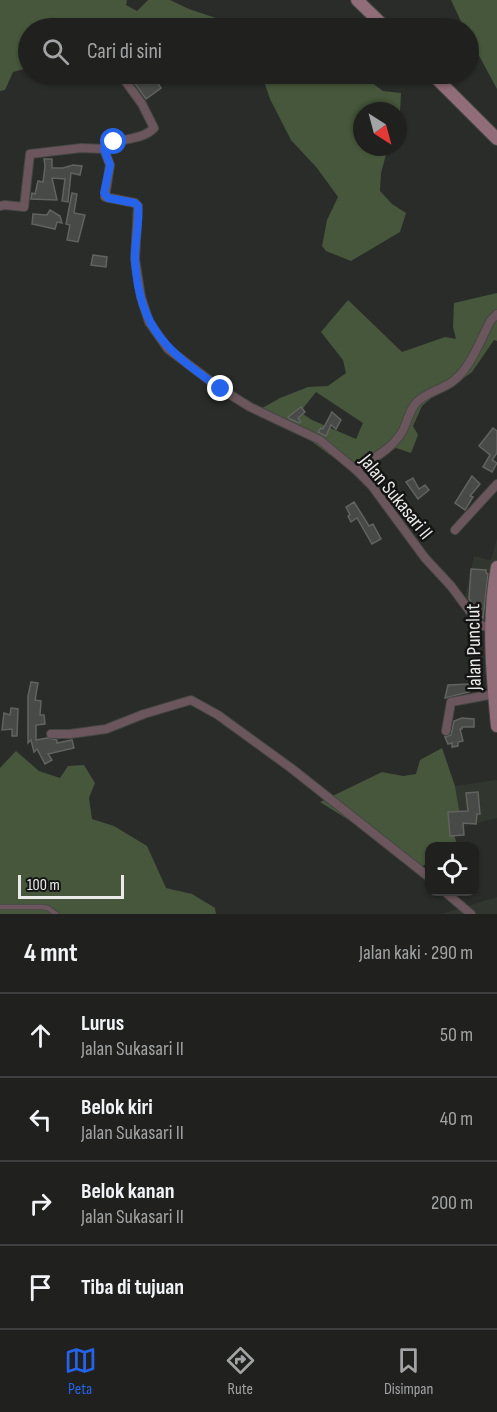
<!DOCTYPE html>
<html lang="id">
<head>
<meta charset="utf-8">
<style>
	:root { --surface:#20211f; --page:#2d2e2c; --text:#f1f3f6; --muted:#a2a3a4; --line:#3d3e3d; --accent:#2563eb }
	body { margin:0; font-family:"Sofia Sans Condensed",sans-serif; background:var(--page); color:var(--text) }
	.controls { position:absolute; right:18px; bottom:18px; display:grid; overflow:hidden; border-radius:12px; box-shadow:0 2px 4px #0004 }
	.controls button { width:54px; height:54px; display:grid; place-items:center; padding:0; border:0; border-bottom:2px solid var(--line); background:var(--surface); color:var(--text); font:30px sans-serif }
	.compass { position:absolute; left:353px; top:102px; width:54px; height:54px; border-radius:50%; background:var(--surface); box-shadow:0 2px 4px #0004; rotate:144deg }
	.scale { position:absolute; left:18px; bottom:15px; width:106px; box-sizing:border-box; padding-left:6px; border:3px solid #eaebe9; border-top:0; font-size:16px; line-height:21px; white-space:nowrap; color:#eaebe9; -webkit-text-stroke:4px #131413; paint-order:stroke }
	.stop { position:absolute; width:18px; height:18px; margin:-14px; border:4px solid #2563eb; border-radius:50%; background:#fff }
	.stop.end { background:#2563eb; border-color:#fff; box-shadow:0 2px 6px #0008 }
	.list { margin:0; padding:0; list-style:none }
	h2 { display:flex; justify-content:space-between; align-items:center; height:78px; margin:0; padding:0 24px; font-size:26px }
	h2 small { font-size:20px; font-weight:400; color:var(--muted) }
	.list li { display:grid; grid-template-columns:39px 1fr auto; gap:18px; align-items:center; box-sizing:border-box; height:84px; padding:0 24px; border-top:2px solid var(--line) }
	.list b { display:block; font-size:22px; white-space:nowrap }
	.list p { margin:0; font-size:20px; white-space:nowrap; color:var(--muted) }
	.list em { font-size:20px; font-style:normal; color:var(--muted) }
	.icon { flex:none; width:33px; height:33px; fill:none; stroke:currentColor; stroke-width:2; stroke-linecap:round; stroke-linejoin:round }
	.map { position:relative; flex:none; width:497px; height:914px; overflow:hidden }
	.search { position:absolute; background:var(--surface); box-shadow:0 2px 4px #0004; left:18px; right:18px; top:18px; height:66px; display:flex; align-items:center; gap:15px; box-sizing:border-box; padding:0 21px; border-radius:33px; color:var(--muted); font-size:22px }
	.sheet { height:414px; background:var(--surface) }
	nav { display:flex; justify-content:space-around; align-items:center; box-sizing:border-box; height:84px; border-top:2px solid var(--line); background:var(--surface); font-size:16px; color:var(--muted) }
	nav a { display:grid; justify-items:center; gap:3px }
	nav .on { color:var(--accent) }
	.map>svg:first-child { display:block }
	.built { fill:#31362f }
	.green { fill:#46573b; fill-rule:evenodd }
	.building { fill:#484a47; stroke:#616360; stroke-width:1.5 }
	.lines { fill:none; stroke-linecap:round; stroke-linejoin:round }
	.lane-casing { stroke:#454744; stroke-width:6 }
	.street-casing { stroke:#454744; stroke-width:10 }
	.secondary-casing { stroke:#454744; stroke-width:14 }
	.lane { stroke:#6c565d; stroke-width:4.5 }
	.street { stroke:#6c565d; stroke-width:8 }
	.secondary { stroke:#906d78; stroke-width:12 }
	.route { stroke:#2563eb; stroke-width:8 }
	.labels { text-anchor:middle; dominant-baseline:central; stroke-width:5; stroke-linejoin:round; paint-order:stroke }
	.street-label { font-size:20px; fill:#eaebe9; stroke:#131413 }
</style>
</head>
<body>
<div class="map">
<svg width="497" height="914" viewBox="0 0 497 914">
	<rect width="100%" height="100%" fill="#2a2c29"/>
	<g class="built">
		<path d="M497,538V621L481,625L465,598L474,556L491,560Z"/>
		<path d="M497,780V818L462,827L455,786Z"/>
		<path d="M497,897V914H442Z"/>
	</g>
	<g class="green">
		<path d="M0,0H127L126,5L137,11L148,0H170L189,9L246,28H28V69V68L13,72L5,90L0,91Z"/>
		<path d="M451,0H497V89L469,37L468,28H464Z"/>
		<path d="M251,74H360L383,91L401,93L400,112L398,116V111H362V147H388L381,173L380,191L392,204L406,213L400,232L351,261L326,251L322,246L327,220L338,197L317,168L291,140L270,99L264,81Z"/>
		<path d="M497,293V341L494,340L472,372L452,387L436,394L422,406L413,426L418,435L411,453L396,448L362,467L349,469L292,427L257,411L280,398L308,387L328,386L346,373L343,360L321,332L348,300L402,352L445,337L456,339L453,327L454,303ZM316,392L363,423L356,439L312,420L300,412Z"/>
		<path d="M442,748L455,786L462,827L453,829L457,846H430L429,863L422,866L320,802L382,772L403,776L416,774L420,760Z"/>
		<path d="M16,751L39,771L60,778L68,766L84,765L95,783L89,798L92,819L114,826L147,846L166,888L192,894L215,908L216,914H0V768Z"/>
	</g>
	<g class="building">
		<path d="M130,74H152L161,88L146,99L131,78L126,76Z"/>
		<path d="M44,159H52V168H63L73,165L82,166L80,175L71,173L68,202L62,201L65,179L52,178L57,200L31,199L32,193L35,194L38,181L43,182L45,166Z"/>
		<path d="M72,193L77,194L74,213L85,215L78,242L67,240L70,225L66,224Z"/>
		<path d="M50,210L60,216L62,223L57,222L55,229L32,224L33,214L47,215Z"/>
		<path d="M93,255L107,257L106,267L91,265Z"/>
		<path d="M301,407L305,412L298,418L301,422L299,423L290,419L288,417Z"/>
		<path d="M332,412L341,420L336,429L331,425L326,436L318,432L321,428L323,429Z"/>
		<path d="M493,428L497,431V453L492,460L497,463L492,472L483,467L490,455L479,446Z"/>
		<path d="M472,476L480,484L470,496L473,497L465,510L455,503Z"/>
		<path d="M413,478L419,489L425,485L429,490L418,499L406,482Z"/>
		<path d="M354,502L369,526L373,524L381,539L372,544L357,518L351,522L348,516L350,515L346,507Z"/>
		<path d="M471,569L486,570V573L488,574L483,618L469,599Z"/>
		<path d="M31,682L38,683L35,700L41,701L40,715H44L45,724L36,725V740L47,738L57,740V743L72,740L74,748L48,754L52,760L45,764L37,749L34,752L31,740L28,743V696Z"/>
		<path d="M469,684V692L445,698L448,685Z"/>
		<path d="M11,708L18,709L17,736H12V729L2,730L4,713L10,715Z"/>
		<path d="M462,718L474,719V727H462V729H460L463,741L458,742V746L452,747V743L448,744L445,737L451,735L454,721Z"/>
		<path d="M478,792L480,814H477L476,824L463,823L464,835L450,836L448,812L468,811L466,793Z"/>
	</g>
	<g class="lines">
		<defs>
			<path id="lane" d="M0,907H42L48,908L56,914"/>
			<g id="street">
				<path d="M104,149C118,136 141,142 154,128L142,104L126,82"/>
				<path d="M0,206L5,205L24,207L30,154L81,148L104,149L110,165L105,197L135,203L138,206L135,259L141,297L149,322L168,349L221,389L250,407L320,440L356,470L372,486L425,558L451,586L477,621L481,625L492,629"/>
				<path d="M356,470C373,458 391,450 402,432C407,423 409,411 416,403C426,392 441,390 452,382C471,368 480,340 491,320L497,314"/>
				<path d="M455,530L497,484"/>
				<path d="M446,731L451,702L494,694"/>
				<path d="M51,734H70L106,729L144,714L191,700L218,715L291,768L430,878"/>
				<path d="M445,892L471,914"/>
			</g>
			<g id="secondary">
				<path d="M357,0L386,28"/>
				<path d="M432,74L497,139"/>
				<path d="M497,567C487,618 492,674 497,726"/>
			</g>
		</defs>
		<use href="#lane" class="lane-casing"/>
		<use href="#street" class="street-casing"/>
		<use href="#secondary" class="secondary-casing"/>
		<use href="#lane" class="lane"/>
		<use href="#street" class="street"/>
		<use href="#secondary" class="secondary"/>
	</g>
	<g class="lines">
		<path class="route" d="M114,142L104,149L110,165L104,193L108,198L135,203L138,206C140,224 134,243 135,261C140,331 168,351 221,389"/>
	</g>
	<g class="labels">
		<g class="street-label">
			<text transform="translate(396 497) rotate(51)">Jalan Sukasari II</text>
			<text transform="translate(474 647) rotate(-91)">Jalan Punclut</text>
		</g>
	</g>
</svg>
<div class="controls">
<button><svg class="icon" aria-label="locate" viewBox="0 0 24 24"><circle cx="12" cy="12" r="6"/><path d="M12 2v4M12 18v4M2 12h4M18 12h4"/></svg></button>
</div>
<svg class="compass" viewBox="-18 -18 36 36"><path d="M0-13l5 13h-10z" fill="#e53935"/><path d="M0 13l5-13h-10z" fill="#a2a3a4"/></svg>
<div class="scale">100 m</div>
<div class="stop" style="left:114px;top:142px"></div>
<div class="stop end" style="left:221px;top:389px"></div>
<div class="search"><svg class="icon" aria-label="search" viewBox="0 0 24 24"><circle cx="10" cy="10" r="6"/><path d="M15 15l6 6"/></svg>Cari di sini</div>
</div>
<section class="sheet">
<h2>4 mnt<small>Jalan kaki · 290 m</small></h2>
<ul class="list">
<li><svg class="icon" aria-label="ahead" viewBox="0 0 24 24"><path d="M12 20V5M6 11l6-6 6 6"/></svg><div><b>Lurus</b><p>Jalan Sukasari II</p></div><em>50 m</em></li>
<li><svg class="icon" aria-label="left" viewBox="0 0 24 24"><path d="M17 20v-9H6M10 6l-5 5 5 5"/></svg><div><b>Belok kiri</b><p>Jalan Sukasari II</p></div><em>40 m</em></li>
<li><svg class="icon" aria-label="right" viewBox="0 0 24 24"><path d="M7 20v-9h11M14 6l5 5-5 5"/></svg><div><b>Belok kanan</b><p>Jalan Sukasari II</p></div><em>200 m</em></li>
<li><svg class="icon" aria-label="arrive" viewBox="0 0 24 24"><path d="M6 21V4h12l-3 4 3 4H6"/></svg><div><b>Tiba di tujuan</b></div></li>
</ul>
</section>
<nav>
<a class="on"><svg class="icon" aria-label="map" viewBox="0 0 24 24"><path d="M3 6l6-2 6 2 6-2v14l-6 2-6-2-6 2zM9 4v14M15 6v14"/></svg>Peta</a>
<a><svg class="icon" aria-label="directions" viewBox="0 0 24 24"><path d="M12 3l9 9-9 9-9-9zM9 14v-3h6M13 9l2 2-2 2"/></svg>Rute</a>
<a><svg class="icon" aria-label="saved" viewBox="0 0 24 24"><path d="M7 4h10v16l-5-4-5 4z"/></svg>Disimpan</a>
</nav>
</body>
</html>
